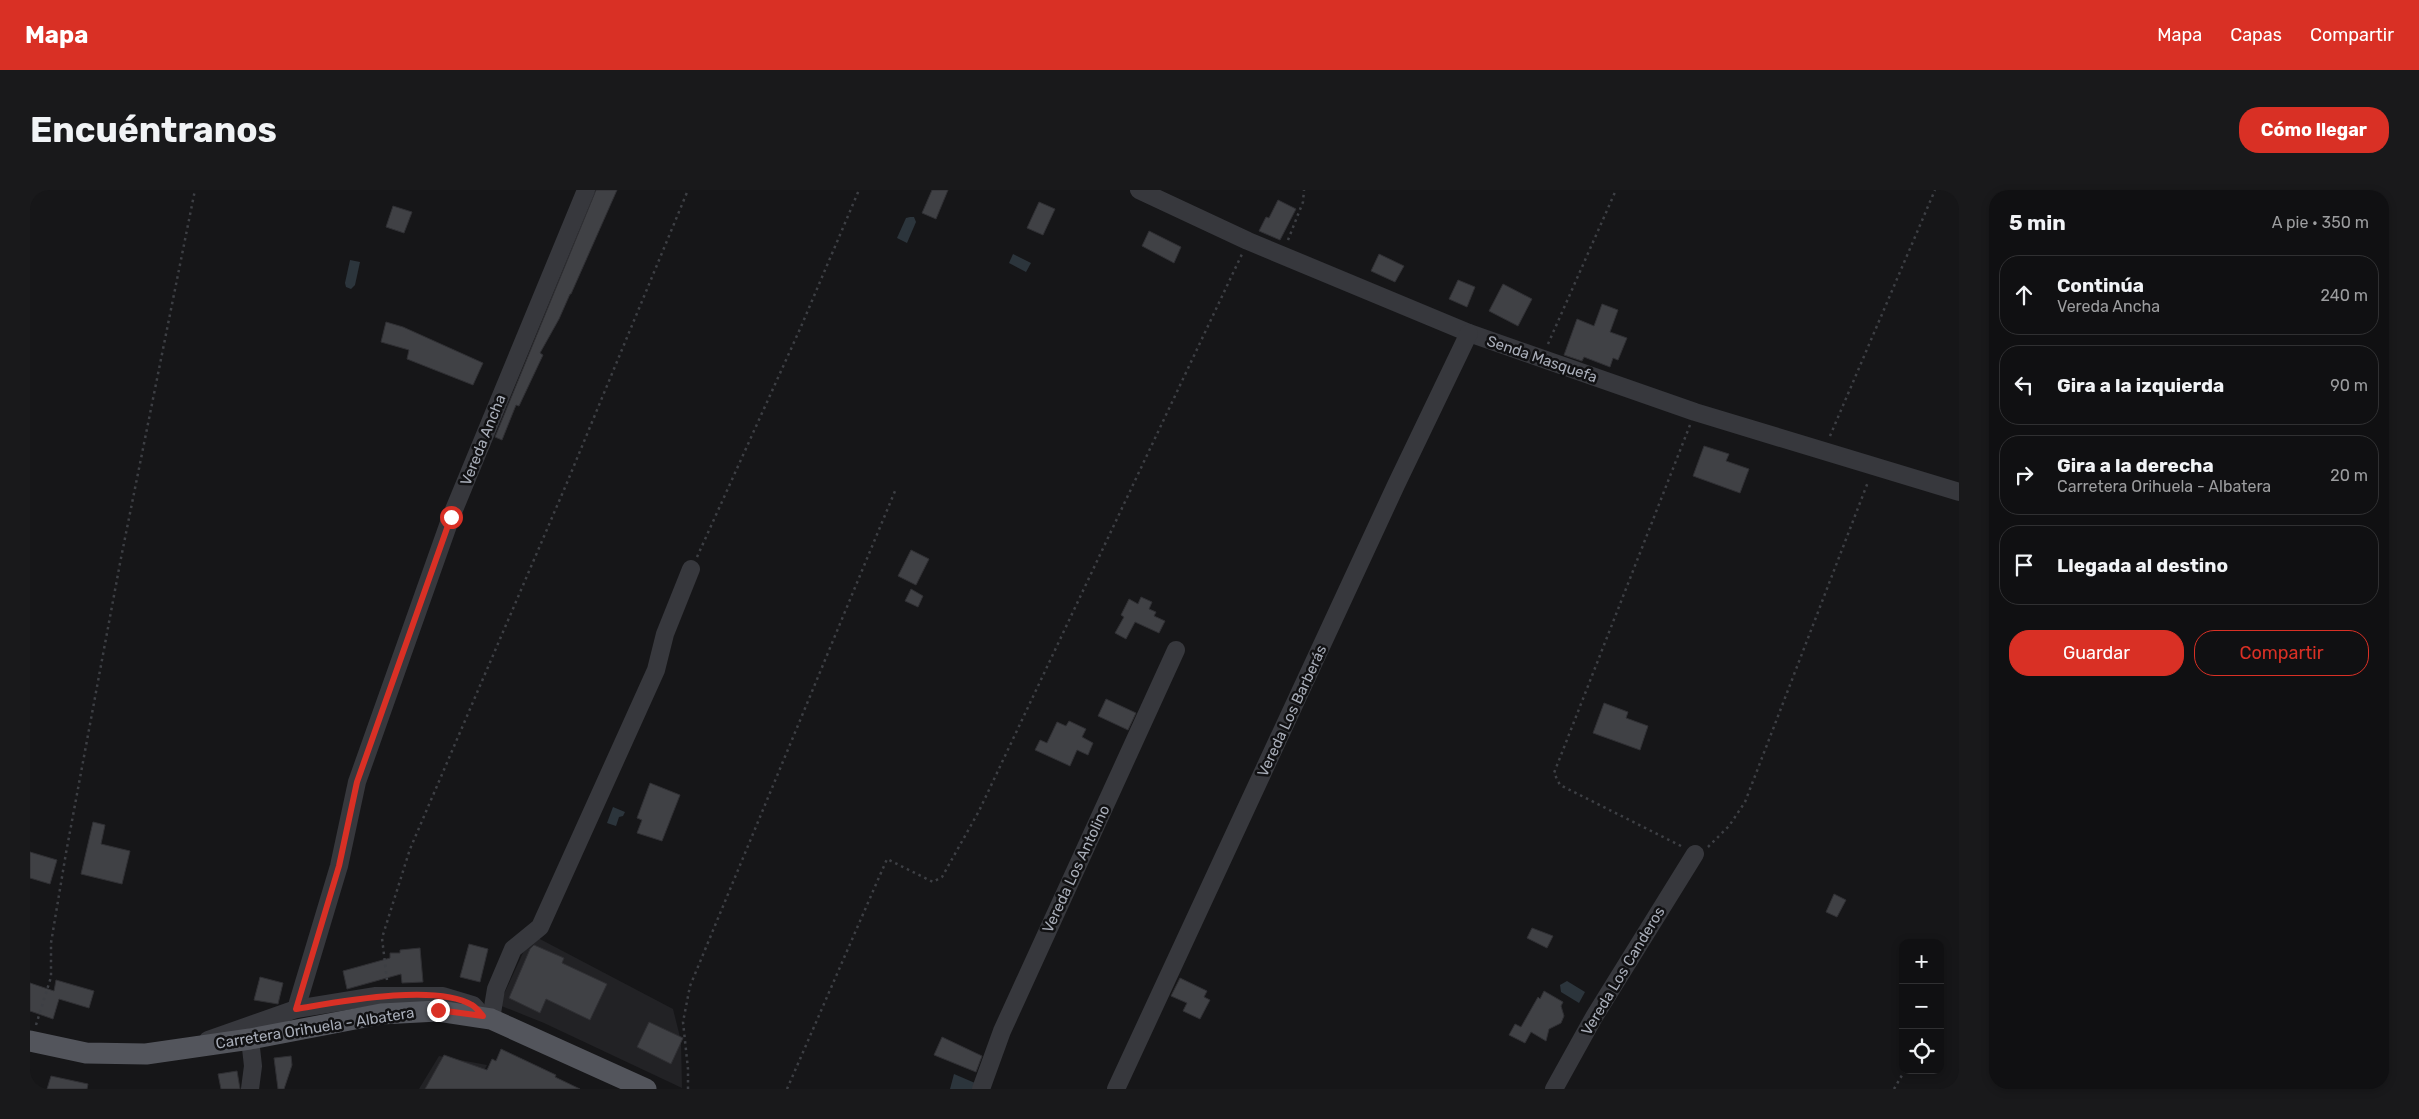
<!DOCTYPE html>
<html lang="es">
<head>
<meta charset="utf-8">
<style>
	:root { --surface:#101012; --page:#19191b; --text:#f1f3f6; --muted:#9c9d9f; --line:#303032; --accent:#d93025 }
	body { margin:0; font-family:Rubik,sans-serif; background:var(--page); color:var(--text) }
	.controls { position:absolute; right:15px; bottom:15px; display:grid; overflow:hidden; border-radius:10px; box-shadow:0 2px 8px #0003 }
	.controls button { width:45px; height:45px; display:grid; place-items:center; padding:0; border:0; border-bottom:1px solid var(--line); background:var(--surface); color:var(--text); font:25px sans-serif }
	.stop { position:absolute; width:15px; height:15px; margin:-11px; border:4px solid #d93025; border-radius:50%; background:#fff }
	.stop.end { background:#d93025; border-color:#fff; box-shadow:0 1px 5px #0008 }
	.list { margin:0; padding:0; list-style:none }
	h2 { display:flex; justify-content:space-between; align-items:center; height:65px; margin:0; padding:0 20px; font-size:21px }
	h2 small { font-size:16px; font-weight:400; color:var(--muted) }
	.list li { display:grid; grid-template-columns:32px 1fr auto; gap:15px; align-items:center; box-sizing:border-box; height:80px; margin:0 10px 10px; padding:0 10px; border:1px solid var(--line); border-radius:20px }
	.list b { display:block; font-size:19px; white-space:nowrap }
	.list p { margin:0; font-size:16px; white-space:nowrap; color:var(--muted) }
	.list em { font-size:16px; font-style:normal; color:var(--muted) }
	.actions { display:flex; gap:10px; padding:15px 20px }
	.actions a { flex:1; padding:11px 0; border:1px solid var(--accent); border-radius:20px; text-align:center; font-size:18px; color:var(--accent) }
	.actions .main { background:var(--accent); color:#fff }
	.icon { flex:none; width:28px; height:28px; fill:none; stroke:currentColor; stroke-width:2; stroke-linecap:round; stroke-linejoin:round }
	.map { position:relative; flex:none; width:1929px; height:899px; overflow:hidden; border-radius:20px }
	header { display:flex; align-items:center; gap:30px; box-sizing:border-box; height:70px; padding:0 25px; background:var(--accent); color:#fff }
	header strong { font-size:24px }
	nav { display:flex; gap:28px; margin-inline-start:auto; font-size:18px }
	.intro { display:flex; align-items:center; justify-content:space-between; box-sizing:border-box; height:120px; padding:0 30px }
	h1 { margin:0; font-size:35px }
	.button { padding:12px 22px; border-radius:20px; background:var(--accent); color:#fff; font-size:18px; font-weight:700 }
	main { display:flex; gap:30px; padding:0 30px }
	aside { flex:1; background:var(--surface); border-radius:20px; box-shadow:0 2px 8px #0003 }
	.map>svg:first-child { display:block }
	.built { fill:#222225 }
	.water { fill:#2c353c }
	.building { fill:#404145; stroke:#303034 }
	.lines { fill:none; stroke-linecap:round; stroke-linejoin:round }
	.path { stroke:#3d3f44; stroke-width:2.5; stroke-dasharray:2.5 4; stroke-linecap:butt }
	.minor { stroke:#37383d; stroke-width:18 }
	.major { stroke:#53555c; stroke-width:21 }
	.route { stroke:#d93025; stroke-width:6 }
	.labels { text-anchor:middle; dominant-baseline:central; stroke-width:5; stroke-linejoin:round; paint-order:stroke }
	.street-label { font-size:15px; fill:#a8adb8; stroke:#111113 }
</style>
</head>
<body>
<header>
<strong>Mapa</strong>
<nav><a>Mapa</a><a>Capas</a><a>Compartir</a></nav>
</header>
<div class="intro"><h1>Encuéntranos</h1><a class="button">Cómo llegar</a></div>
<main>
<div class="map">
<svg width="1929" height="899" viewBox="0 0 1929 899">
	<rect width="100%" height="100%" fill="#161618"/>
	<g class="built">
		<path d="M508,748L643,819L651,851L652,898L514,833L469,815L497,754Z"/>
		<path d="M409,866L457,875L445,899H389Z"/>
	</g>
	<g class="water">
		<path d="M880,27H884L886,32L877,53L867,48L876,28Z"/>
		<path d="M983,64L1001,73L996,82L979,73Z"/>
		<path d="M320,70L330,72L325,95L321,99L316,97L315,93Z"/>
		<path d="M583,617L595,622L593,626L589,627L586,636L577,633Z"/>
		<path d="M1537,791L1555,802L1549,813L1531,802L1530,795Z"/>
		<path d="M924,884L945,893L942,899H920Z"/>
	</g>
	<g class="building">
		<path d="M566,0H587L541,104H540L529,129L510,163L513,165L489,216L486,215L472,250L465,247Z"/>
		<path d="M902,0H918L906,29L892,23Z"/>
		<path d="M1248,10L1266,19L1250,50L1229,41L1236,27L1239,28Z"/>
		<path d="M1009,12L1025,19L1013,45L997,38Z"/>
		<path d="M363,16L382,22L374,43L356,37Z"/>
		<path d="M1119,41L1151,57L1144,73L1112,56Z"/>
		<path d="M1349,64L1374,76L1365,92L1341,81Z"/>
		<path d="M1428,90L1445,97L1437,117L1419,109Z"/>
		<path d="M1473,94L1502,109L1488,136L1459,121Z"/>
		<path d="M1572,114L1588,120L1580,142L1597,148L1588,170L1583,168L1580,177L1554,167L1552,171L1534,165L1547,129L1564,136Z"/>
		<path d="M356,132L373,137L453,173L443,195L377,169L379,160L351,152Z"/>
		<path d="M1674,256L1699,264L1696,271L1719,279L1710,303L1663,286Z"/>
		<path d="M881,360L899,369L886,395L868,386Z"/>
		<path d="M881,399L893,406L888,417L875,411Z"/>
		<path d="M1111,407L1122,412L1119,419L1126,422L1124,426L1135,431L1129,443L1105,432L1096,449L1085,443L1094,427L1091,425L1099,409L1108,414Z"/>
		<path d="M1076,509L1106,523L1098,540L1068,526Z"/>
		<path d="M1574,513L1598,522L1596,528L1618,536L1610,560L1563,543Z"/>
		<path d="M1039,531L1056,539L1052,547L1063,553L1058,565L1047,560L1040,576L1005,560L1010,550L1017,553L1027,532L1036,536Z"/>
		<path d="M620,593L650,605L632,651L607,643L612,630L607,628Z"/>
		<path d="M63,632L75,635L71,654L100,661L92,694L51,684Z"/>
		<path d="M0,662L27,670L20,694L0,688Z"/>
		<path d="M1804,704L1816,710L1807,727L1796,722Z"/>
		<path d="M1502,738L1523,746L1517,758L1497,748Z"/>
		<path d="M439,754L458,759L450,792L430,787Z"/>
		<path d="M504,755L534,768L532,773L577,794L560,830L516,809L510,823L479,808L500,759Z"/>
		<path d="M390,758L393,792L372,793L371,784L317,799L313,781L360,768V763H370V760Z"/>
		<path d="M230,787L253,793L248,814L224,810Z"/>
		<path d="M1150,788L1177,801L1174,807L1180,810L1170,829L1153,821L1157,813L1141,806Z"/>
		<path d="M26,790L64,801L59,818L29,809L23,829L0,821V793L24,801Z"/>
		<path d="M1514,801L1533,812L1531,816L1534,826L1531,833L1519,839L1516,851L1501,842L1495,853L1479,845L1485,834L1491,837L1508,807L1510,809Z"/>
		<path d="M619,832L653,848L641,874L607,857Z"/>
		<path d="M912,847L952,866L946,882L904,865Z"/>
		<path d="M471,859L526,885L525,887L550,899H395L414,865L457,880L462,869L466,871Z"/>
		<path d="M261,866L262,875L254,899H248L244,868Z"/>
		<path d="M207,881L210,899H191L188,884Z"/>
		<path d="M21,886L58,894L57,899H17Z"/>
	</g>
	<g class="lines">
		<g class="path">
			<path d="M1258,50L1273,12L1274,0"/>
			<path d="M1518,154L1586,0"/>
			<path d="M1800,246L1905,0"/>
			<path d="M667,367L770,139L829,0"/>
			<path d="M1651,656L1530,595L1524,583L1660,235"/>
			<path d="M1678,657L1699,636L1715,612L1838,292"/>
			<path d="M357,790L352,748L380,659L536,295L658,0"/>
			<path d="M6,835L21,787V753L36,663L91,368L165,0"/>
			<path d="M658,899V879L653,832L660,796L865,301"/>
			<path d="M757,899L857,669L903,692L912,687L949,621L1212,64"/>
			<path d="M1864,899L1875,880"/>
		</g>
		<g class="minor">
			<path d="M1109,0L1218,51L1439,143L1665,222L1929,302"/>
			<path d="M266,819L309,676L327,592L421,327L556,0"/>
			<path d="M461,829L466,799L483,759L510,737L626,480L635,444L661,379"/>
			<path d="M220,849L223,876L220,899"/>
			<path d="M178,850L266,819L346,806H413L443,815L453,826"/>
			<path d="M951,899L972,841L1146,460"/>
			<path d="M1086,899L1366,295L1439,143"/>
			<path d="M1524,899L1564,827L1665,664"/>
		</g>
		<path class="major" d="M0,851L56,863L116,864L220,849L351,824L408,821L461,829L616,899"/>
	</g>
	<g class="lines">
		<path class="route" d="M408,820L453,826C450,823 446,817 442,815C405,793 308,812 266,819L309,676L327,592L421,327"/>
	</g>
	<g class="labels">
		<g class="street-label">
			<text transform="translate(1512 169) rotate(19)">Senda Masquefa</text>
			<text transform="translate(453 250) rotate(-68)">Vereda Ancha</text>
			<text transform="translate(1262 521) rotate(-65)">Vereda Los Barberás</text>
			<text transform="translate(1046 679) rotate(-65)">Vereda Los Antolino</text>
			<text transform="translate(1593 781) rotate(-59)">Vereda Los Canderos</text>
			<text transform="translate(285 838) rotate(-9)">Carretera Orihuela - Albatera</text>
		</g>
	</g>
</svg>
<div class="controls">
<button>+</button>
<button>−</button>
<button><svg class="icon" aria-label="locate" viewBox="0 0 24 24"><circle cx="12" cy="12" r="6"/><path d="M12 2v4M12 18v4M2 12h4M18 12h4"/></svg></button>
</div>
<div class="stop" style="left:421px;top:327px"></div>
<div class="stop end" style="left:408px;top:820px"></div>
</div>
<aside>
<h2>5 min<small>A pie · 350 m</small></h2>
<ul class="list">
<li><svg class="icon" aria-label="ahead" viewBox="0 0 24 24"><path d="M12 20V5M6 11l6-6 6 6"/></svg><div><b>Continúa</b><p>Vereda Ancha</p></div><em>240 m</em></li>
<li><svg class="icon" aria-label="left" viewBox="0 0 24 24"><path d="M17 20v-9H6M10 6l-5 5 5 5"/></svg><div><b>Gira a la izquierda</b></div><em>90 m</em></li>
<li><svg class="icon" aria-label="right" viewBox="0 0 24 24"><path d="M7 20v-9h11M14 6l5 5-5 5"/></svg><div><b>Gira a la derecha</b><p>Carretera Orihuela - Albatera</p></div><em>20 m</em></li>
<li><svg class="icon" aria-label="arrive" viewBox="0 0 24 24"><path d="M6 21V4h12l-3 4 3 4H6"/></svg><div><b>Llegada al destino</b></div></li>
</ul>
<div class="actions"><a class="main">Guardar</a><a>Compartir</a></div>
</aside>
</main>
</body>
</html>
